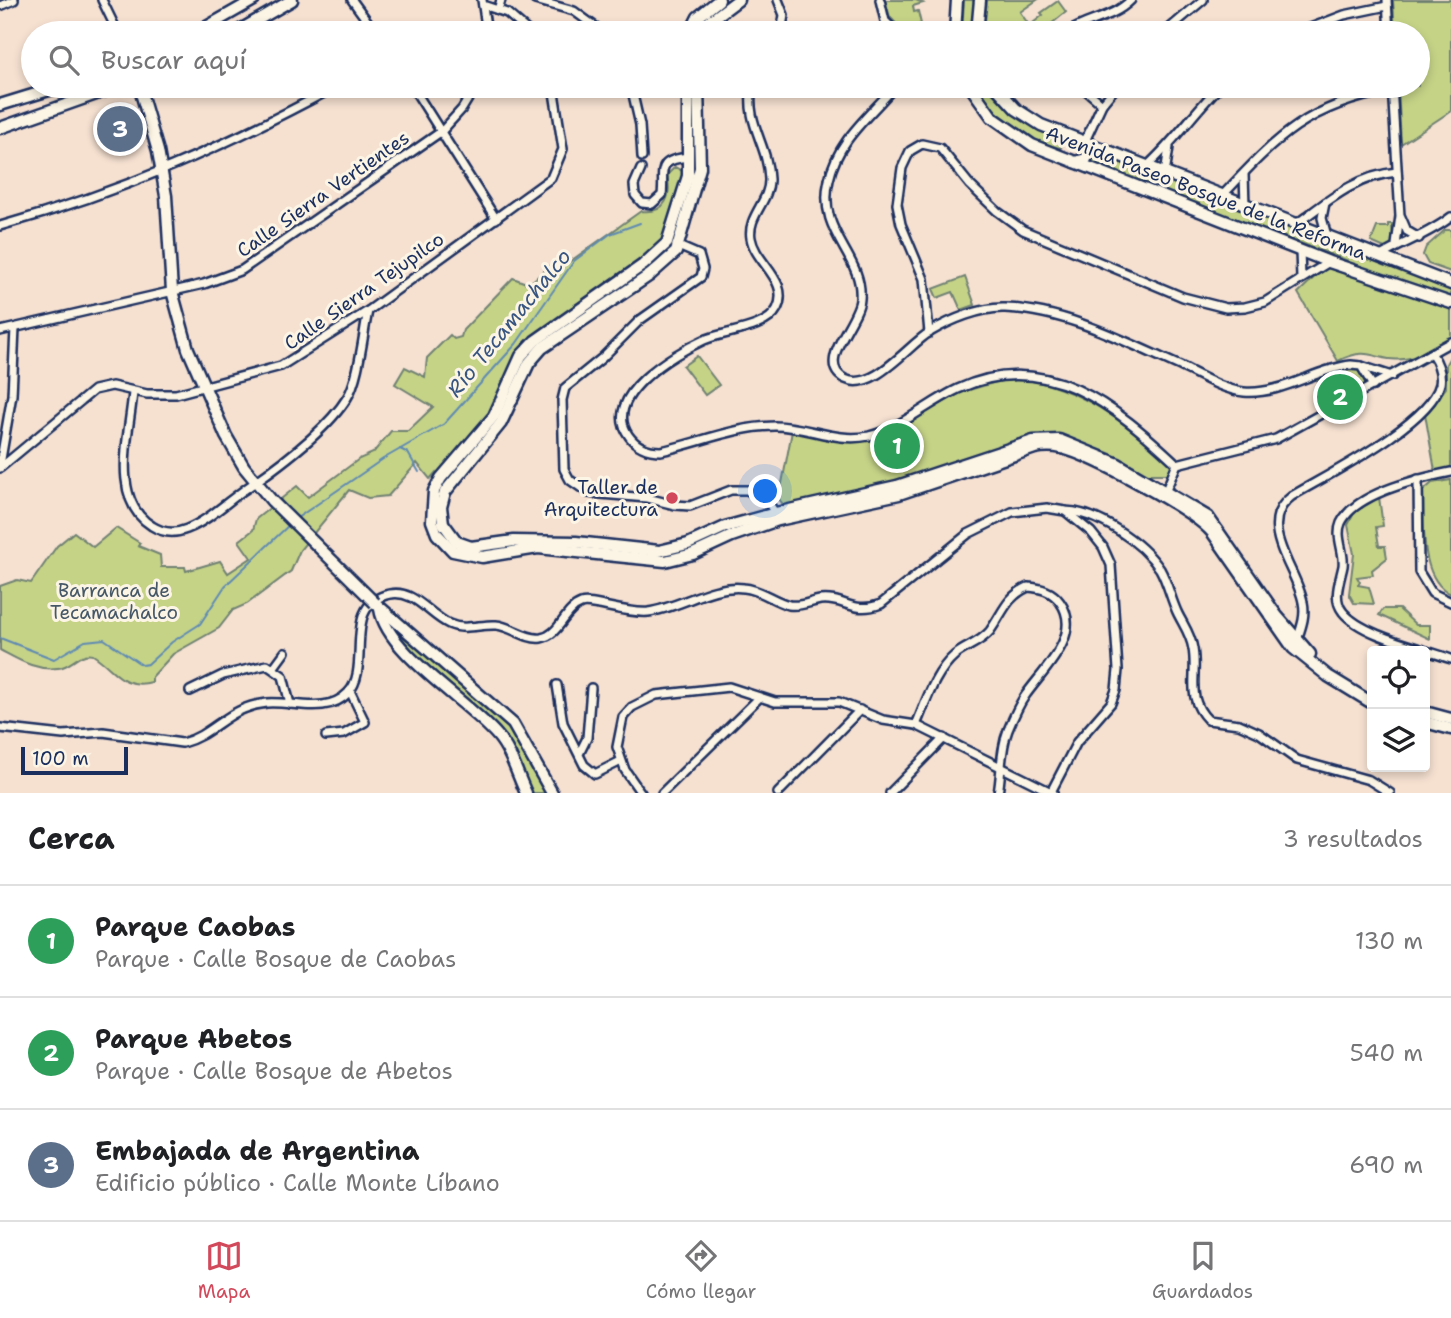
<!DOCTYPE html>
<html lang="es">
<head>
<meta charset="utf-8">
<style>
	:root { --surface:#fff; --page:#f2f2f2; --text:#202124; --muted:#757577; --line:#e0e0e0; --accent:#d1495b }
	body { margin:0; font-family:"Shantell Sans",sans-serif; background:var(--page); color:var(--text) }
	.controls { position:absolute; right:21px; bottom:21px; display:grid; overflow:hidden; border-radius:7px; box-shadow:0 4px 10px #0003 }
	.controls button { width:63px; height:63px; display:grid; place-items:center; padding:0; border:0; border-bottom:2px solid var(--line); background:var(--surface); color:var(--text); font:35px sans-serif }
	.scale { position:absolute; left:21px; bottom:18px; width:107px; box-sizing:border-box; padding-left:7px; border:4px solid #1b2f5e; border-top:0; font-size:19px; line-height:24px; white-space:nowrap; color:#1b2f5e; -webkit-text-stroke:5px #fcf5e5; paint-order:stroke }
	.you { position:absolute; left:766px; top:492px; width:24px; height:24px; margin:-18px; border:5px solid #fff; border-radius:50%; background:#1a73e8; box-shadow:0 0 0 10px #1a73e833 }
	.badge { display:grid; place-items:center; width:46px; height:46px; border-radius:50%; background:var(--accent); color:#fff; font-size:23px; font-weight:700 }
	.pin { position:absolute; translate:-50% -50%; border:4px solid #fff; box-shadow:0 2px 7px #0006 }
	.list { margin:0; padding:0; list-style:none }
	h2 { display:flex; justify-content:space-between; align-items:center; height:91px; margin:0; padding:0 28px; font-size:30px }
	h2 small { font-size:23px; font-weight:400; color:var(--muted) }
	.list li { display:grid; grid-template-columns:46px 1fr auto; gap:21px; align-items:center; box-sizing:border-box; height:112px; padding:0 28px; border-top:2px solid var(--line) }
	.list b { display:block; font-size:26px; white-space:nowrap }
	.list p { margin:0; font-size:23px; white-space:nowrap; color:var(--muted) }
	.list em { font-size:23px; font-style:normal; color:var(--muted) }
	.icon { flex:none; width:38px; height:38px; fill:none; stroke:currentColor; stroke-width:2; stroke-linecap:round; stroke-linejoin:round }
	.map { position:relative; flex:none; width:1451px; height:793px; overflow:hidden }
	.search { position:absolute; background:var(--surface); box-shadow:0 4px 10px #0003; left:21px; right:21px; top:21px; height:77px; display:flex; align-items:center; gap:18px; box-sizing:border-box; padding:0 24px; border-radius:38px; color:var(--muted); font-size:26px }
	.sheet { height:427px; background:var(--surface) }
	nav { display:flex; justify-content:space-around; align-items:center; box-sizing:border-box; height:98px; border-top:2px solid var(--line); background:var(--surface); font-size:19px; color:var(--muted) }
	nav a { display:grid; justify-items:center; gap:4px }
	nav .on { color:var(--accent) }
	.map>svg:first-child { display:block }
	.green { fill:#c5d387; stroke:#708172; stroke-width:2 }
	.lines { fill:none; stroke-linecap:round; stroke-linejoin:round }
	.stream { stroke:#5f8ab3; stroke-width:2 }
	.street-casing { stroke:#1b2f5e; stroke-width:12 }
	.secondary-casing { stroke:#1b2f5e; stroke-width:15 }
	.street { stroke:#fcf5e5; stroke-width:7 }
	.secondary { stroke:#fcf5e5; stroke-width:10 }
	.secondary-bridge-casing { stroke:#1b2f5e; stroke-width:15; stroke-linecap:butt }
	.secondary-bridge { stroke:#fcf5e5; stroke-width:10 }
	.poi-dot { fill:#d1495b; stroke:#fcf5e5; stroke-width:2.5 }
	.labels { text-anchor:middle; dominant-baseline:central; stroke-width:6; stroke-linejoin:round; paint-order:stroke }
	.street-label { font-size:19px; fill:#1b2f5e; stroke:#fcf5e5 }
	.poi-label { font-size:19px; fill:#1b2f5e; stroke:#fcf5e5; text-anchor:end }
	.park-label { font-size:19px; fill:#465868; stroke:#fcf5e5 }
	.water-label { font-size:21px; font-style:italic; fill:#385582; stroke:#fcf5e5 }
</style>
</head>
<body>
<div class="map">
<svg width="1451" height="793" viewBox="0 0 1451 793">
	<rect width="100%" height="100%" fill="#f6e1d1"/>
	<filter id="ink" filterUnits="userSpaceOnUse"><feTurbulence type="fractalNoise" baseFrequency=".0143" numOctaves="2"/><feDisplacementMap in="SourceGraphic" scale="14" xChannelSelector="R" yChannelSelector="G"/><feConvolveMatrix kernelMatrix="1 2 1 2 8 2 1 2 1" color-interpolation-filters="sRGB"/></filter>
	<g filter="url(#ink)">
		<g class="green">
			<path d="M885,0H916L923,3L913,6L914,12L918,11L921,24L917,25L918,32L905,33L890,17Z"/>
			<path d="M964,0H975L972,33H962Z"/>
			<path d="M987,0H1037L1020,12L1029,25L1013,33L1008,25L999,33H984Z"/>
			<path d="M1393,0H1451V111L1401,144L1398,86H1418V33H1395Z"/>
			<path d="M1058,1L1066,12L1040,33L1033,23L1043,15L1041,13Z"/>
			<path d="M977,86H990C1008,112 1031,127 1061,138L1063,145L1060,148C1025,141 995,116 977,86Z"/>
			<path d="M1092,151L1451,289V338C1436,346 1422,357 1404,359C1374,363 1373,344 1338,361L1298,293L1323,269L1346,260L1086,163Z"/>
			<path d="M675,167L684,172L671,228L656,251L533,339L492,415L439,476L436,472L430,479L417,463L388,496L368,498L349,490L300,550L291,571L247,604L233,610L219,628L173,654L152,677V682C122,690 115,669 93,655C78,652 72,667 58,668C36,671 19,660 0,650V586L17,580L31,583L57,546L74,532L93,547L116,528L140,543L138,546L160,555L161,567H185L186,571L220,561L228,573L251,558L239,541L253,530L256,519L297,486L308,497L359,459L373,453L391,431H408L433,407L395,384L405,367L425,377L427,358L450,335L454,339L461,337L463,330L513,278L529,284L559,258L565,265L641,211C666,214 672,196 667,175Z"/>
			<path d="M1388,224H1392L1393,243L1387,249L1371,242L1377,227H1388Z"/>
			<path d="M1445,230H1451V272L1428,264L1423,255L1426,247Z"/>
			<path d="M965,277L975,305L961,310L953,292L937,298L933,289Z"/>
			<path d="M1451,355V468L1435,471L1425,414L1446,388V364Z"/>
			<path d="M697,356L719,385L705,395L683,366Z"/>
			<path d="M1361,366L1373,386L1333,408L1315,376Z"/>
			<path d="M1010,378C1072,382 1118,417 1164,457L1172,465L1167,474H1144L1067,438H1032L907,480L785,507L779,499L792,431L836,441L870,440L894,430L962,392Z"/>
			<path d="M1451,480V594C1418,578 1425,523 1423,491L1432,483Z"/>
			<path d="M1379,497L1383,526L1376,527L1379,546H1385L1387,558L1372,570L1373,575L1357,577L1360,582L1358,585L1369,587L1374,604L1354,603L1349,594L1354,554L1348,525L1354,513Z"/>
			<path d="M1383,609H1399L1416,625H1430V639L1379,615Z"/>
			<path d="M387,619L512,726L551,793H529L508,748L415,658Z"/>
		</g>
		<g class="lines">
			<g class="stream">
				<path d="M400,449L408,453L419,472"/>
				<path d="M297,518L383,459L444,424L516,344L574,261L610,234L640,223"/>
				<path d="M0,638L54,659L85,641L104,639L142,665L148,664L172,642L200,624L225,586L290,524"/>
			</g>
			<defs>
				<g id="street">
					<path d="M102,0L118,33"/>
					<path d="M352,0L376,33"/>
					<path d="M482,0L487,33"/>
					<path d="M535,0L574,11L604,33"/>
					<path d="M778,0L784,15L781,33"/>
					<path d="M880,0L885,21L897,33"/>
					<path d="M1387,0L1389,33"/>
					<path d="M483,5L507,13L530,33"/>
					<path d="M0,6L14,0"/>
					<path d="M498,10L501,0"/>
					<path d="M1067,33C1087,19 1112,19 1131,0"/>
					<path d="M1164,33L1203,0"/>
					<path d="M1297,33L1344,15L1387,6"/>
					<path d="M412,86L496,219"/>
					<path d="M631,86L640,125L642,157"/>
					<path d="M752,86C745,124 768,144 769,179C770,201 747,216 751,238C755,263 791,281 777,309C766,330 724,331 704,340C675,353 600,397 629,436C636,446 648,451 661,451C698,443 737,426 775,426C807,426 837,443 869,436C901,428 928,403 958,389C1046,348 1115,406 1177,464L1164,495"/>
					<path d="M895,86C870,116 838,139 829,180C816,233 864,256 860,299C859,321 814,363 845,379C873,393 909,344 930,332C950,320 981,307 1005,308C1066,310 1126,342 1180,366C1199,375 1223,390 1244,392C1282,395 1315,369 1351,365L1361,366L1373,386"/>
					<path d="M1081,86L1102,104"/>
					<path d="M1392,86L1400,216L1396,245"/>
					<path d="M1085,141L1102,104L1117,86"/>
					<path d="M1146,167C1174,142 1194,112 1220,86"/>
					<path d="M641,169L634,185L635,195L642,203L652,204L662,195C665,172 654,160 689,157"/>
					<path d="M1165,174L1169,147"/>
					<path d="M1244,174L1245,206"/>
					<path d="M1222,196C1278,136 1308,105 1392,90"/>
					<path d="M1325,203L1322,218L1327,236"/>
					<path d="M1401,217L1407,231L1419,238"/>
					<path d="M1295,225C1328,201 1355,176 1397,172"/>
					<path d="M0,226C122,192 226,146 337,86"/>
					<path d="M676,245L699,255L703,269L701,277L640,320L602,358L565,388L562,400L564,469L570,480L589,493L647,498L675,505L690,506L731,490H747L766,499L777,516"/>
					<path d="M1300,251L1301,278"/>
					<path d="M1379,257C1403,242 1428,235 1451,217"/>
					<path d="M0,331L204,284L242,270L442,131L462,109L476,86"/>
					<path d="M929,333L924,279L901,224L897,204L902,168L910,151L922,144L940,148L970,185L997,211L1023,230L1183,297L1226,308L1245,307L1265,302L1329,262"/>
					<path d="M1361,366L1392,376"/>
					<path d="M133,392C130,432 109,500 152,526C163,533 175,534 187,529C207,521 226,503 244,490C276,468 326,432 347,398C359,379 363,334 368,311"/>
					<path d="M1177,464L1276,439L1451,342"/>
					<path d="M0,465L12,395L15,328"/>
					<path d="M0,468L94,390L112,386L147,394H176L281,366L368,311L551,178L563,149L553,86"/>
					<path d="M1451,472C1421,478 1355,493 1341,523C1335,537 1345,552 1343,566C1340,581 1332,599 1343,612C1362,636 1422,648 1451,659"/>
					<path d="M1418,479L1419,572L1432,593L1451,602"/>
					<path d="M1065,511C1098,512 1142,542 1160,569C1168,583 1171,600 1178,614C1184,626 1191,635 1193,649C1198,676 1185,697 1208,720L1239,724L1259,733L1297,760L1369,780L1390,793"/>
					<path d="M1297,640C1301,628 1306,616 1303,602C1297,569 1254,524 1292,496C1327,475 1430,424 1440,384C1442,373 1438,363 1432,354"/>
					<path d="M274,667L285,652"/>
					<path d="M557,685L563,723L584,765L595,774L621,761"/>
					<path d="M190,691L223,675L267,665L283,676L290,704"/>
					<path d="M916,725C926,702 935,672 955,655C966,646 980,643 990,631C1003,613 1006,597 1028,587C1041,588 1052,591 1060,602C1084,635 1042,671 1025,696C1018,706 1013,718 1008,730C1000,750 1002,772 998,793"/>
					<path d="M0,728L63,735L103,732L182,743C214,735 227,707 267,703C294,701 327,715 348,693C373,667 340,604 390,594C414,589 429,615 449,624C465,631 480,624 496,625C511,626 526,640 541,638C560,635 564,610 581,604C590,600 627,614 648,612C680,608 711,584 744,588C760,589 773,601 789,605C800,607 809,602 820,600C844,597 853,615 881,604L968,534L1012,512L1047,508L1065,511L1091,532L1103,547L1111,565L1118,670L1116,690L1111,703L1077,742L1051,792"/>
					<path d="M326,736L344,734L365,722L350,691"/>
					<path d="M580,752L587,738L591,688"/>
					<path d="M641,793L625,770L617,747L623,717L632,707L656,695L729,687L775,702H839L883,720L916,725L1053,793"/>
					<path d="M662,793L759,698"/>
					<path d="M778,793L860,710"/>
					<path d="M890,793L944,738"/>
				</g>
				<g id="secondary">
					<path d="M196,33L254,0"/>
					<path d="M235,33L292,0"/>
					<path d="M690,33L698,17L719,0"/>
					<path d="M701,33L710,21L738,0"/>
					<path d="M955,33L957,0"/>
					<path d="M977,33L980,0"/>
					<path d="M139,86L158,151L166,196L172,291L188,349L226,436L244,467L272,501"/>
					<path d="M688,86V176L667,243L643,265L535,341L521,356L494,416L441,478L434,491L432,521L437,534L453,551L482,557L538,548L665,561L693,554L732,536L778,520L899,494L1035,448C1044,446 1053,446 1062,448C1093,456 1192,509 1212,532L1293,648L1328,676L1372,703"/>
					<path d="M698,86L700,168L676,252L650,275L542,348L529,363L501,423L445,492L441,507L443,523L457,542L471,547L514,541L576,542L659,551L688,544L725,527L776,513L897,486L1033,441L1059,440L1118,464L1208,517L1277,616L1310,654"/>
					<path d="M970,86L992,117L1032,145L1329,262L1451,303"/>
					<path d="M995,86L1016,109L1041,125L1451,284"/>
					<path d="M0,105L62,86"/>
					<path d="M0,128L119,86"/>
					<path d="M1075,162L1086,159L1089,153L1085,141"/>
					<path d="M375,603L513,724L552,793"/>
					<path d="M380,609C387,653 468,701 497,735C511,751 517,774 526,793"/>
					<path d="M1425,712L1451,719"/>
					<path d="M1425,722L1451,729"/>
				</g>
			</defs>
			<use href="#street" class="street-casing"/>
			<use href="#secondary" class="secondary-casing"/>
			<use href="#street" class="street"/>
			<use href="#secondary" class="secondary"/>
			<defs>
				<path id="secondary-bridge" d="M272,501L375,603"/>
			</defs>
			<use href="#secondary-bridge" class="secondary-bridge-casing"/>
			<use href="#secondary-bridge" class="secondary-bridge"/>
		</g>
	</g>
	<circle class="poi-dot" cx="672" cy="498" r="7"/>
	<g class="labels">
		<g class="street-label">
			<text transform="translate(1206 193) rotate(21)">Avenida Paseo Bosque de la Reforma</text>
			<text transform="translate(323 194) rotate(-35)">Calle Sierra Vertientes</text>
			<text transform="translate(364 291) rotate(-35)">Calle Sierra Tejupilco</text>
		</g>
		<g class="poi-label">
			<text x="658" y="487">Taller de<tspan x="658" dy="22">Arquitectura</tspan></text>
		</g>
		<g class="park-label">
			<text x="114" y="590">Barranca de<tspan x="114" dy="22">Tecamachalco</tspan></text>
		</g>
		<g class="water-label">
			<text transform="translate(509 323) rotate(-51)">Río Tecamachalco</text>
		</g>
	</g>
</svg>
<div class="controls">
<button><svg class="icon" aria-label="locate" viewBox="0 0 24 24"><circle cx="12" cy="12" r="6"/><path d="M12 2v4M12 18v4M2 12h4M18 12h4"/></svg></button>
<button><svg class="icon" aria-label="layers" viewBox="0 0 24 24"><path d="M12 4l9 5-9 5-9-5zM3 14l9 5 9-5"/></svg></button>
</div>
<div class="scale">100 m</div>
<div class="you"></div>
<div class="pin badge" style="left:897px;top:446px;background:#2e9e5b">1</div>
<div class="pin badge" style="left:1340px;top:397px;background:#2e9e5b">2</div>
<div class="pin badge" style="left:120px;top:129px;background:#5c6f8a">3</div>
<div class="search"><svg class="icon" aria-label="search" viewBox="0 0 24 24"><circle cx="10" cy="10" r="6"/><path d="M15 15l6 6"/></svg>Buscar aquí</div>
</div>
<section class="sheet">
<h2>Cerca<small>3 resultados</small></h2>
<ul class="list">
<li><span class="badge" style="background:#2e9e5b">1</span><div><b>Parque Caobas</b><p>Parque · Calle Bosque de Caobas</p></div><em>130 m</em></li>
<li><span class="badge" style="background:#2e9e5b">2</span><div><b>Parque Abetos</b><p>Parque · Calle Bosque de Abetos</p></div><em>540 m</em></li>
<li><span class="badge" style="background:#5c6f8a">3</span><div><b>Embajada de Argentina</b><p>Edificio público · Calle Monte Líbano</p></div><em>690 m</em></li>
</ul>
</section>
<nav>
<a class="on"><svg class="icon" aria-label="map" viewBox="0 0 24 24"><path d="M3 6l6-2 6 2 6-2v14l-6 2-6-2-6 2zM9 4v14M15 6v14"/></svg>Mapa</a>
<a><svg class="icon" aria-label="directions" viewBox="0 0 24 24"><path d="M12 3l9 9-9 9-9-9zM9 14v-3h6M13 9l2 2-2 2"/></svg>Cómo llegar</a>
<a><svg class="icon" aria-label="saved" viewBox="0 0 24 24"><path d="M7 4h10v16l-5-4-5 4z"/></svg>Guardados</a>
</nav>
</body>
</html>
